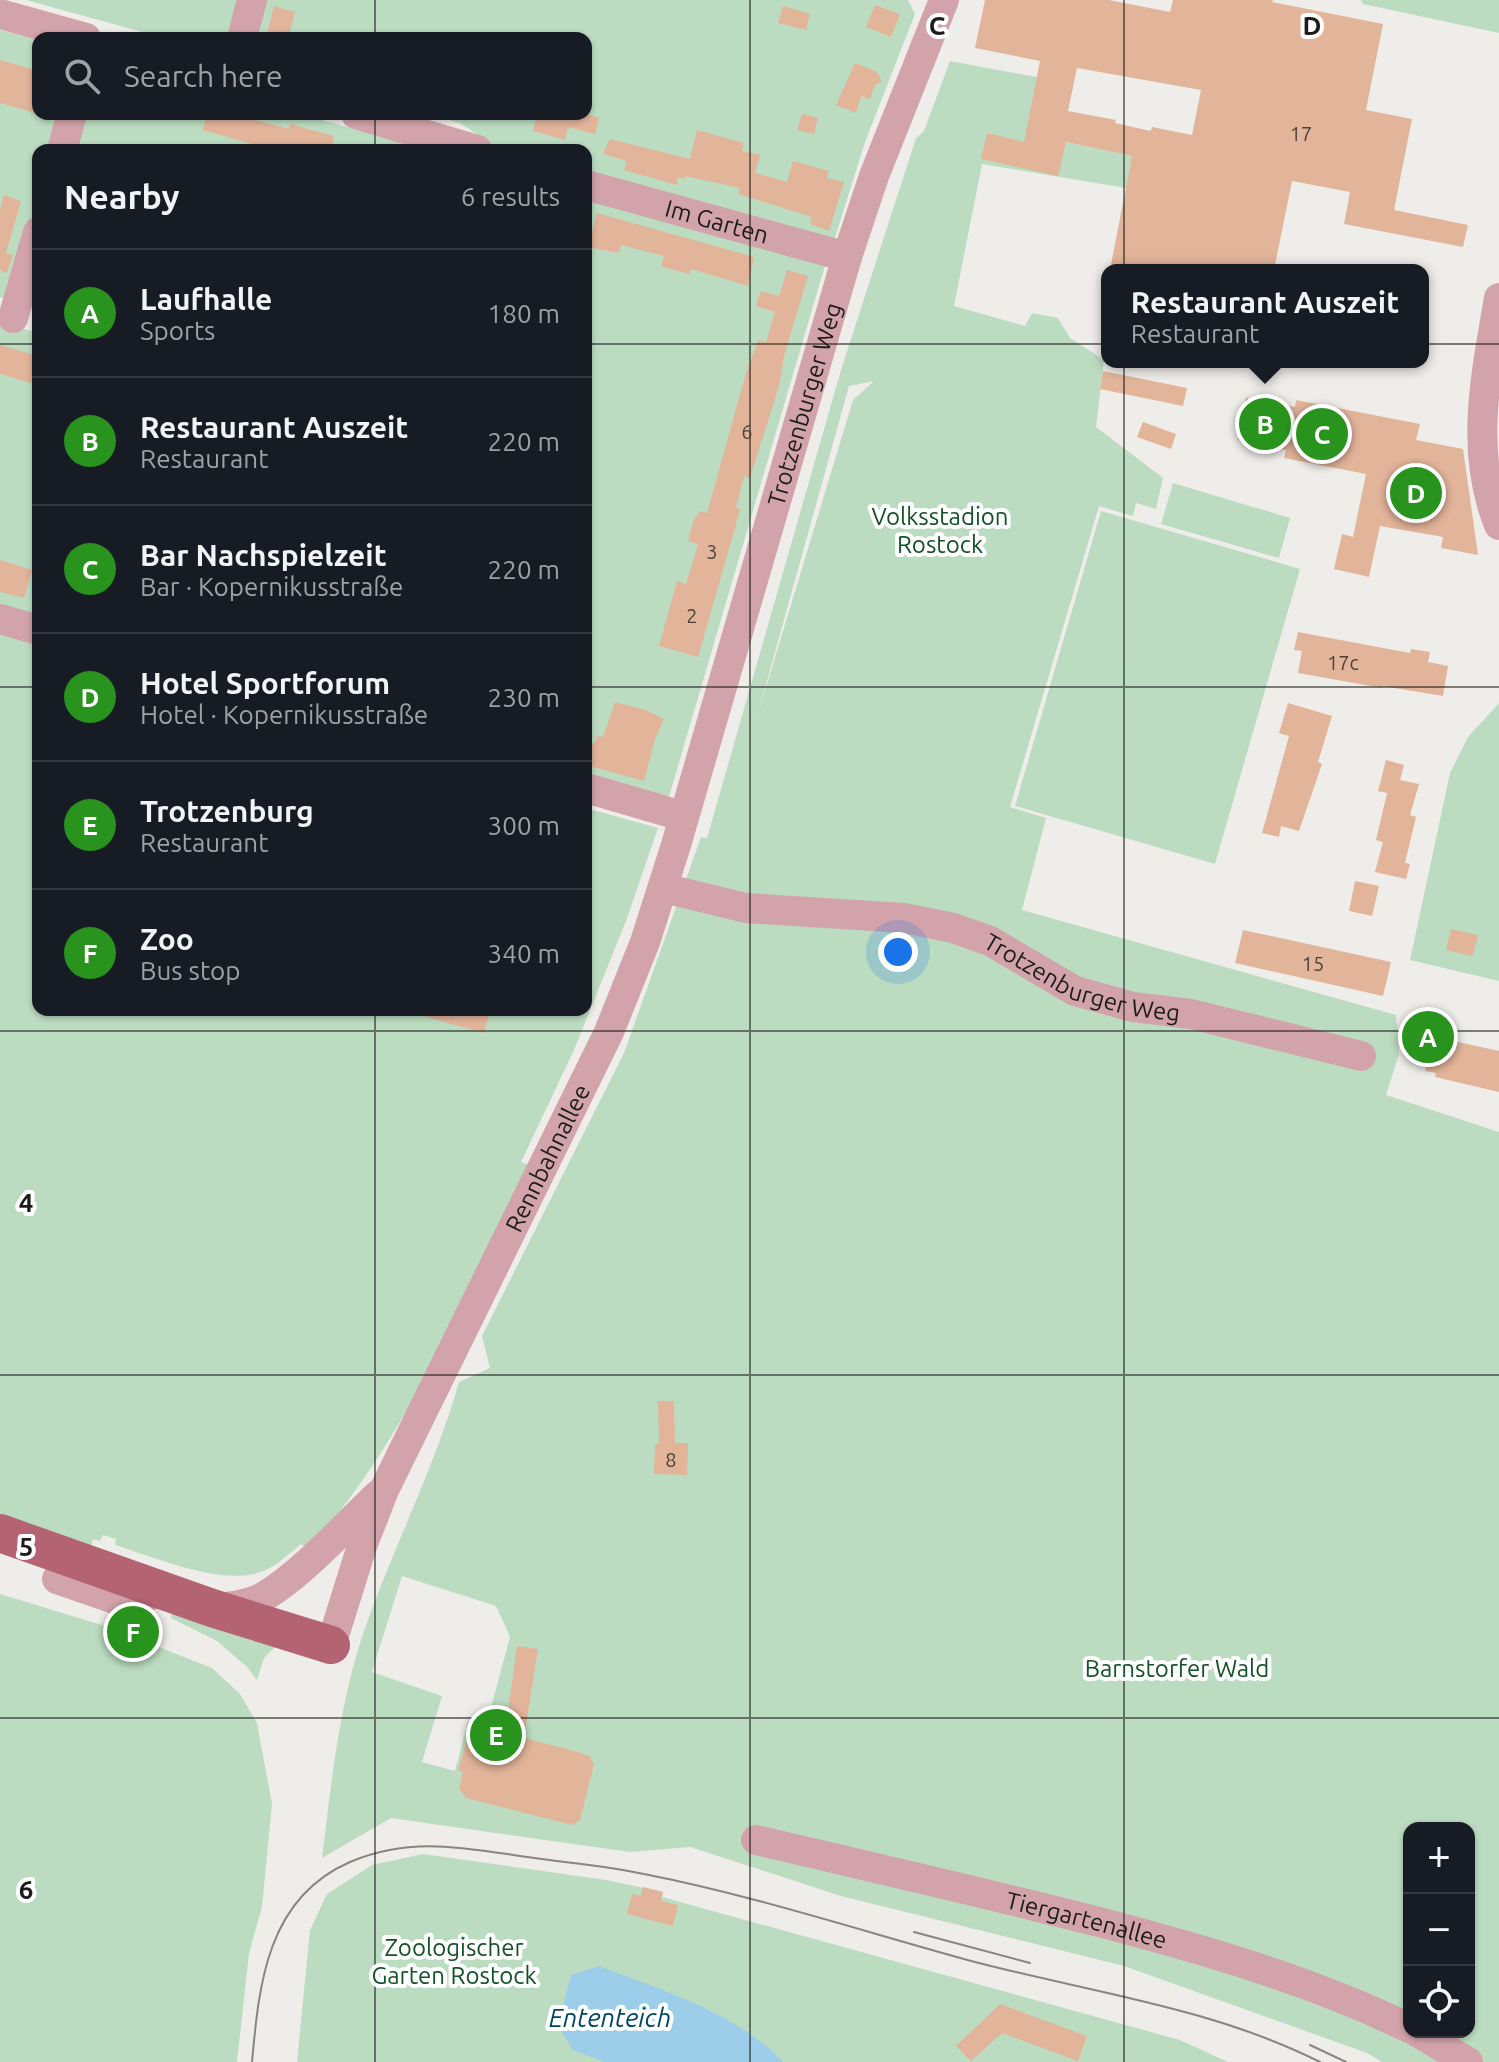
<!DOCTYPE html>
<html lang="en">
<head>
<meta charset="utf-8">
<style>
	:root { --surface:#171b24; --page:#20242c; --text:#f1f3f6; --muted:#9ea1a6; --line:#363941; --accent:#29941d }
	body { margin:0; font-family:Ubuntu,sans-serif; background:var(--page); color:var(--text) }
	.controls { position:absolute; right:24px; bottom:24px; display:grid; overflow:hidden; border-radius:16px; box-shadow:0 2px 6px #0004 }
	.controls button { width:72px; height:72px; display:grid; place-items:center; padding:0; border:0; border-bottom:2px solid var(--line); background:var(--surface); color:var(--text); font:40px sans-serif }
	.you { position:absolute; left:898px; top:952px; width:28px; height:28px; margin:-20px; border:6px solid #fff; border-radius:50%; background:#1a73e8; box-shadow:0 0 0 12px #1a73e833 }
	.badge { display:grid; place-items:center; width:52px; height:52px; border-radius:50%; background:var(--accent); color:#fff; font-size:26px; font-weight:700 }
	.pin { position:absolute; translate:-50% -50%; border:4px solid #fff; box-shadow:0 2px 8px #0006 }
	.popup { position:absolute; left:1101px; top:264px; width:328px; height:104px; box-sizing:border-box; display:grid; place-content:center; border-radius:16px; background:var(--surface); filter:drop-shadow(0 2px 6px #0005); font-size:26px; white-space:nowrap; color:var(--muted) }
	.popup b { font-size:30px; color:var(--text) }
	.popup::after { content:''; position:absolute; left:50%; top:100%; margin-left:-16px; border:16px solid transparent; border-top-color:var(--surface) }
	.list { margin:0; padding:0; list-style:none }
	h2 { display:flex; justify-content:space-between; align-items:center; height:104px; margin:0; padding:0 32px; font-size:34px }
	h2 small { font-size:26px; font-weight:400; color:var(--muted) }
	.list li { display:grid; grid-template-columns:52px 1fr auto; gap:24px; align-items:center; box-sizing:border-box; height:128px; padding:0 32px; border-top:2px solid var(--line) }
	.list b { display:block; font-size:30px; white-space:nowrap }
	.list p { margin:0; font-size:26px; white-space:nowrap; color:var(--muted) }
	.list em { font-size:26px; font-style:normal; color:var(--muted) }
	.icon { flex:none; width:44px; height:44px; fill:none; stroke:currentColor; stroke-width:2; stroke-linecap:round; stroke-linejoin:round }
	.map { position:relative; flex:none; width:1499px; height:2062px; overflow:hidden }
	.search { position:absolute; background:var(--surface); box-shadow:0 2px 6px #0004; left:32px; top:32px; width:560px; height:88px; display:flex; align-items:center; gap:20px; box-sizing:border-box; padding:0 28px; border-radius:16px; color:var(--muted); font-size:30px }
	.panel { position:absolute; background:var(--surface); box-shadow:0 2px 6px #0004; left:32px; top:144px; width:560px; height:872px; border-radius:16px }
	.map>svg:first-child { display:block }
	.green { fill:#bcdcc1; fill-rule:evenodd }
	.water { fill:#9cceea }
	.building { fill:#e2b49a; fill-rule:evenodd }
	.lines { fill:none; stroke-linecap:round; stroke-linejoin:round }
	.minor { stroke:#d2a3aa; stroke-width:30 }
	.major { stroke:#b46372; stroke-width:38 }
	.tram { stroke:#878683; stroke-width:2 }
	.grid { fill:none; stroke:#1c1c1a; stroke-width:2; stroke-opacity:0.55 }
	.labels { text-anchor:middle; dominant-baseline:central; stroke-width:8; stroke-linejoin:round; paint-order:stroke }
	.number-label { font-size:20px; fill:#4e423a }
	.street-label { font-size:24px; fill:#1c1c1a; stroke:#fff }
	.park-label { font-size:24px; fill:#145227; stroke:#fff }
	.water-label { font-size:26px; font-style:italic; fill:#004661; stroke:#fff }
	.grid-label { font-size:26px; text-anchor:middle; font-weight:bold; fill:#1c1c1a; stroke:#fff; stroke-width:8; stroke-linejoin:round; paint-order:stroke }
</style>
</head>
<body>
<div class="map">
<svg width="1499" height="2062" viewBox="0 0 1499 2062">
	<rect width="100%" height="100%" fill="#efede9"/>
	<g class="green">
		<path d="M26,0H241L231,38H164Z"/>
		<path d="M261,0H908L915,14L865,142L834,241L586,172V150H508L492,145L460,123L426,114H586V38H252Z"/>
		<path d="M1361,0H1499V33L1363,4Z"/>
		<path d="M0,30L38,40V114H68L58,150H38V218L15,302L0,297Z"/>
		<path d="M950,61L1073,84L1072,92L1035,85L1056,140L1132,156L1126,188L982,164L954,306L1025,326L1032,313L1058,318L1070,338L1104,360L1096,427L1163,478L1156,509L1136,503L1133,516L1099,506L1010,807L1046,818L1022,910L1396,1015L1399,1054L1386,1095L1499,1132V2062H1382L1367,2053L1124,1966L841,1896L690,1847L630,1852L391,1818L322,1858C332,1778 340,1694 369,1617C398,1538 436,1463 459,1382L490,1368L482,1336L624,1053L701,837L707,838L841,370L916,138L924,131ZM874,381L853,400L757,717L849,386ZM402,1576L496,1606L510,1637L486,1726L468,1721L455,1771L422,1762L442,1696L372,1672ZM1409,1828H1469V2032H1409Z"/>
		<path d="M76,114H300L431,150H65Z"/>
		<path d="M586,199L826,262L668,800L586,776Z"/>
		<path d="M0,322L38,333V616L0,605Z"/>
		<path d="M1173,483L1290,518L1279,558L1161,524Z"/>
		<path d="M1101,511L1300,569L1215,864L1015,806Z"/>
		<path d="M0,634L38,645V1010H586V808L658,828L626,921L574,1050L521,1162L528,1165C464,1296 407,1441 308,1549L301,1544C287,1555 273,1570 254,1574C215,1583 153,1557 115,1545L116,1539L103,1535L100,1541L93,1539L91,1547L0,1517Z"/>
		<path d="M1499,703V981L1410,960L1450,773L1468,737Z"/>
		<path d="M0,1594L115,1629L113,1637L125,1641L128,1635L212,1668L240,1694L257,1723L272,1804L262,1907L249,1953L237,2062H0Z"/>
		<path d="M175,1612L275,1647L264,1658L257,1680L248,1668L217,1641L171,1618V1615Z"/>
		<path d="M423,1854L606,1880L663,1892L662,1897L1180,2040L1228,2062H297L310,1930L327,1894L372,1865Z"/>
	</g>
	<path class="water" d="M599,1966C660,1989 737,2013 783,2062H604L573,2050L558,2025L571,1975Z"/>
	<g class="building">
		<path d="M985,0H1109L1170,12L1173,0H1273L1272,2L1383,24L1366,110L1412,119L1394,210L1468,225L1463,247L1344,224L1350,192L1292,181L1274,270H1110L1132,156L1066,142L1058,176L981,159L987,133L1024,142L1040,61L975,48ZM1077,68L1201,90L1192,135L1152,127L1151,131L1115,123L1116,120L1068,111Z"/>
		<path d="M875,5L900,14L891,37L866,27Z"/>
		<path d="M274,6L295,12L288,38H266Z"/>
		<path d="M783,6L810,14L806,30L778,23Z"/>
		<path d="M0,60L38,71V114L0,103Z"/>
		<path d="M855,63L877,72L882,81L875,85L870,99L861,96L856,113L836,105Z"/>
		<path d="M207,114H258L256,120L289,129L290,124L334,136L331,150H274L203,130Z"/>
		<path d="M537,114H586L599,118L595,134L568,127L565,140L533,131Z"/>
		<path d="M802,114L818,118L814,134L797,130Z"/>
		<path d="M697,130L744,143L742,151L760,155L755,173L787,182L793,161L829,171L827,178L844,182L829,231L810,224L812,217L738,194L740,188L685,176V179L678,177L677,185L624,170L627,161L603,154L610,139L690,159Z"/>
		<path d="M4,195L21,201L6,253L13,255L7,273L0,270V210Z"/>
		<path d="M597,213L754,257L748,286L691,269L690,274L670,269L661,266L664,256L621,245L619,253L588,247Z"/>
		<path d="M787,270L808,276L784,356L779,386L750,478L744,476L736,508L740,509L735,528L698,657L659,646L677,581L686,584L698,544L688,541L695,516L697,517L699,511L707,513L746,373L758,340L766,342L775,312L756,306L761,291L779,296Z"/>
		<path d="M0,345L38,356V385L0,374Z"/>
		<path d="M1103,371L1187,388L1183,406L1100,389Z"/>
		<path d="M1246,398L1295,407L1296,400L1420,424L1416,440L1463,449L1478,555L1441,548L1443,537L1380,526L1369,577L1334,569L1342,534L1353,537L1366,474L1284,458L1286,450L1238,440Z"/>
		<path d="M1143,422L1176,434L1171,449L1137,437Z"/>
		<path d="M0,560L32,570L24,598L0,592Z"/>
		<path d="M1298,632L1410,653L1411,649L1430,652L1428,662L1448,666L1443,696L1382,686V688L1298,673L1302,651L1294,650Z"/>
		<path d="M615,702L646,710L664,719L655,739L644,781L586,765L592,743H595L597,736L603,737Z"/>
		<path d="M1288,703L1332,716L1318,762L1322,764L1299,831L1281,826L1279,837L1262,833L1289,736L1279,733Z"/>
		<path d="M1386,760L1404,765L1400,780L1419,784L1410,815L1416,817L1405,863L1410,864L1406,879L1375,872L1383,842L1376,840L1387,793L1378,791Z"/>
		<path d="M1355,881L1379,886L1372,916L1349,911Z"/>
		<path d="M1451,929L1478,935L1473,956L1446,950Z"/>
		<path d="M1243,930L1391,962L1383,996L1235,963Z"/>
		<path d="M419,1010H490L484,1033L419,1015Z"/>
		<path d="M1403,1020L1440,1038L1499,1051V1092L1435,1077L1436,1073L1425,1071L1430,1050L1401,1024Z"/>
		<path d="M658,1401H674L675,1443H688L687,1475L654,1474L655,1444H659Z"/>
		<path d="M517,1646L538,1649L524,1738L578,1752L589,1756L594,1764L580,1820L572,1825L466,1798L459,1789L463,1772L458,1770L471,1726L486,1730L494,1707L508,1711Z"/>
		<path d="M643,1887L663,1892L661,1901L678,1905L673,1926L627,1914L632,1894L641,1896Z"/>
		<path d="M1000,2004L1087,2036L1078,2061L1002,2033L971,2061L956,2046Z"/>
	</g>
	<g class="lines">
		<g class="minor">
			<path d="M0,14L86,38"/>
			<path d="M242,38L252,0"/>
			<path d="M356,114L477,150"/>
			<path d="M62,150L72,114"/>
			<path id="s1" d="M586,185L847,257"/>
			<path d="M1499,298C1486,375 1469,450 1499,525"/>
			<path d="M13,318L38,232"/>
			<path d="M0,619L38,630"/>
			<path d="M586,788L682,816"/>
			<path id="s2" d="M663,888L746,908L904,918L953,928L990,941L1075,991L1133,1007L1191,1014L1361,1056"/>
			<path d="M57,1579L132,1605L160,1590"/>
			<path d="M214,1608C231,1607 248,1605 263,1597C300,1576 345,1526 378,1495"/>
			<path id="s3" d="M331,1645L362,1546L384,1490L609,1032L645,942L676,845L847,257L874,176L944,0"/>
			<path id="s4" d="M756,1840C871,1867 985,1893 1099,1922C1205,1950 1310,1980 1409,2028"/>
			<path d="M1417,2032L1468,2062"/>
		</g>
		<path class="major" d="M0,1533L212,1608L331,1645"/>
		<g class="tram">
			<path d="M914,1932L1030,1963"/>
			<path d="M1310,2045L1346,2062"/>
			<path d="M252,2062C259,1984 267,1898 350,1862C413,1835 469,1849 534,1858C570,1863 608,1866 644,1874C756,1896 865,1932 975,1962C1090,1992 1213,2008 1320,2062"/>
		</g>
	</g>
	<path class="grid" d="M375,0V38M750,0V2062M1124,0V2062M375,114V150M0,344H38M586,344H1499M0,687H38M586,687H1499M375,1010V2062M0,1031H1499M0,1375H1499M0,1718H1499"/>
	<g class="labels">
		<g class="number-label">
			<text x="1301" y="133">17</text>
			<text x="747" y="431">6</text>
			<text x="712" y="551">3</text>
			<text x="692" y="615">2</text>
			<text x="1343" y="662">17c</text>
			<text x="1313" y="963">15</text>
			<text x="671" y="1459">8</text>
		</g>
		<g class="street-label">
			<text stroke="none"><textPath href="#s1" startOffset="136">Im Garten</textPath></text>
			<text stroke="none"><textPath href="#s3" startOffset="1332">Trotzenburger Weg</textPath></text>
			<text stroke="none"><textPath href="#s2" startOffset="434">Trotzenburger Weg</textPath></text>
			<text stroke="none"><textPath href="#s3" startOffset="534">Rennbahnallee</textPath></text>
			<text stroke="none"><textPath href="#s4" startOffset="340">Tiergartenallee</textPath></text>
		</g>
		<g class="park-label">
			<text x="940" y="516">Volksstadion<tspan x="940" dy="28">Rostock</tspan></text>
			<text x="1177" y="1668">Barnstorfer Wald</text>
			<text x="454" y="1947">Zoologischer<tspan x="454" dy="28">Garten Rostock</tspan></text>
		</g>
		<g class="water-label">
			<text x="610" y="2017">Ententeich</text>
		</g>
	</g>
	<g class="grid-label">
		<text x="937" y="35">C</text>
		<text x="1312" y="35">D</text>
		<text x="26" y="1212">4</text>
		<text x="26" y="1556">5</text>
		<text x="26" y="1899">6</text>
	</g>
</svg>
<div class="controls">
<button>+</button>
<button>−</button>
<button><svg class="icon" aria-label="locate" viewBox="0 0 24 24"><circle cx="12" cy="12" r="6"/><path d="M12 2v4M12 18v4M2 12h4M18 12h4"/></svg></button>
</div>
<div class="you"></div>
<div class="pin badge" style="left:1428px;top:1037px">A</div>
<div class="pin badge" style="left:1265px;top:424px">B</div>
<div class="popup"><b>Restaurant Auszeit</b>Restaurant</div>
<div class="pin badge" style="left:1322px;top:434px">C</div>
<div class="pin badge" style="left:1416px;top:493px">D</div>
<div class="pin badge" style="left:496px;top:1735px">E</div>
<div class="pin badge" style="left:133px;top:1632px">F</div>
<div class="search"><svg class="icon" aria-label="search" viewBox="0 0 24 24"><circle cx="10" cy="10" r="6"/><path d="M15 15l6 6"/></svg>Search here</div>
<section class="panel">
<h2>Nearby<small>6 results</small></h2>
<ul class="list">
<li><span class="badge">A</span><div><b>Laufhalle</b><p>Sports</p></div><em>180 m</em></li>
<li><span class="badge">B</span><div><b>Restaurant Auszeit</b><p>Restaurant</p></div><em>220 m</em></li>
<li><span class="badge">C</span><div><b>Bar Nachspielzeit</b><p>Bar · Kopernikusstraße</p></div><em>220 m</em></li>
<li><span class="badge">D</span><div><b>Hotel Sportforum</b><p>Hotel · Kopernikusstraße</p></div><em>230 m</em></li>
<li><span class="badge">E</span><div><b>Trotzenburg</b><p>Restaurant</p></div><em>300 m</em></li>
<li><span class="badge">F</span><div><b>Zoo</b><p>Bus stop</p></div><em>340 m</em></li>
</ul>
</section>
</div>
</body>
</html>
